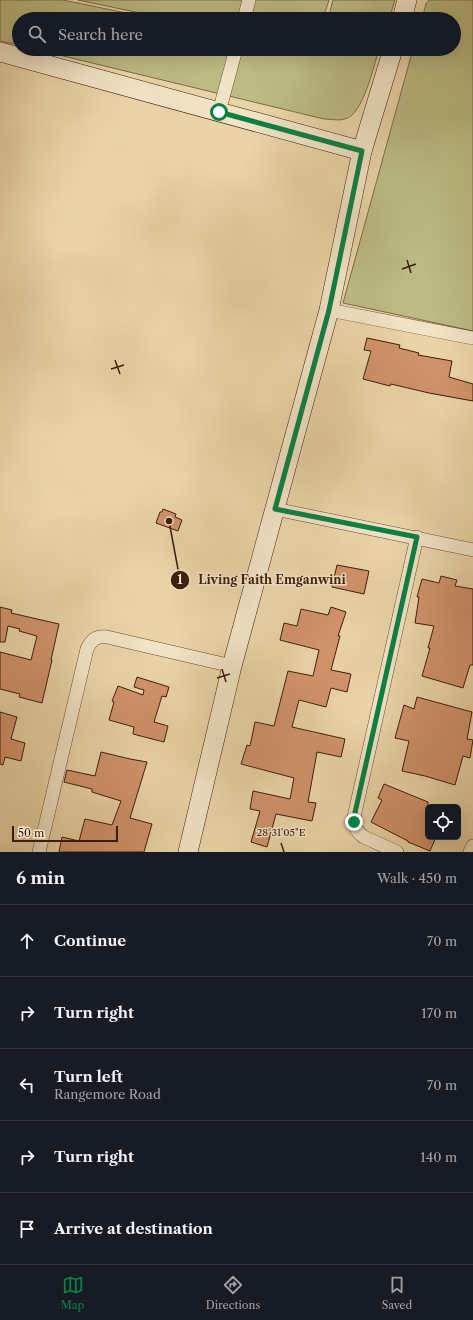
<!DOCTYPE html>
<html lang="en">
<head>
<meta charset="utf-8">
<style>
	:root { --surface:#171b24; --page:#242831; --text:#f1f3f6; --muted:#9ea1a6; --line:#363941; --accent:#0b8043 }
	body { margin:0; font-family:"Libre Caslon Text",serif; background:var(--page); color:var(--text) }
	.controls { position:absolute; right:12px; bottom:12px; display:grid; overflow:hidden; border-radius:6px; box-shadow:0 4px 16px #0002 }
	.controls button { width:36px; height:36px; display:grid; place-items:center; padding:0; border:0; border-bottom:1px solid var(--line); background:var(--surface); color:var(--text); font:20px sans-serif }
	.scale { position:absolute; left:12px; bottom:10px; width:106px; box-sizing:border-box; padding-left:4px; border:2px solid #3d1d0b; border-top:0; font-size:11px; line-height:14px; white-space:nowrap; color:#3d1d0b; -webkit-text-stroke:3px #f1e3c6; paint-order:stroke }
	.stop { position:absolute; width:12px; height:12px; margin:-9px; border:3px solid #0b8043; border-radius:50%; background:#fff }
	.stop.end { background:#0b8043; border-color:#fff; box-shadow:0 1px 4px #0008 }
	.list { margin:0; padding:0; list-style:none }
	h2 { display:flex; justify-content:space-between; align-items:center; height:52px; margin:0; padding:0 16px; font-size:17px }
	h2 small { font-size:13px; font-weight:400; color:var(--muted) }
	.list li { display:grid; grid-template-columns:26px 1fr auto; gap:12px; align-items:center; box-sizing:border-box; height:72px; padding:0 16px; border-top:1px solid var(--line) }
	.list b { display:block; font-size:15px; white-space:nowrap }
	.list p { margin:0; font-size:13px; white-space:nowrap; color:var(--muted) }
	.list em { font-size:13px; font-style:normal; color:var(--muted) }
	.icon { flex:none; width:22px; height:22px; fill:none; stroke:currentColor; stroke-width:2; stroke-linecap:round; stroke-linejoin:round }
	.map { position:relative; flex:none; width:473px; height:852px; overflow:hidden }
	.search { position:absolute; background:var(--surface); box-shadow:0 4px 16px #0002; left:12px; right:12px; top:12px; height:44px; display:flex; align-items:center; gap:10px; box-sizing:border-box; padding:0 14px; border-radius:22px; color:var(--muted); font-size:15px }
	.sheet { height:412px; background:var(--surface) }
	nav { display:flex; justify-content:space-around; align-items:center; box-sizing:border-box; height:56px; border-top:1px solid var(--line); background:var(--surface); font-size:11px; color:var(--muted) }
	nav a { display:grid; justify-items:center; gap:2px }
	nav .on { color:var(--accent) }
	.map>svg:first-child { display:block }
	.grass { fill:#bcbb83; stroke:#7c6c47 }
	.building { fill:#d1936b; stroke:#3d1d0b }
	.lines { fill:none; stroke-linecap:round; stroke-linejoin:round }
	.street-casing { stroke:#684b32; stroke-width:14 }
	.secondary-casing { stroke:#3d1d0b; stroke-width:20 }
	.street { stroke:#f1e3c6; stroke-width:13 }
	.secondary { stroke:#f1e3c6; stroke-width:19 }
	.route { stroke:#0b8043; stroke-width:5 }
	.ticks { fill:none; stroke:#3d1d0b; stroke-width:1.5 }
	.ticks-label { font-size:10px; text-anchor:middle; fill:#3d1d0b; stroke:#f1e3c6; stroke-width:3; stroke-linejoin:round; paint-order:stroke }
	.leader { fill:none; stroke:#3d1d0b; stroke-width:1.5 }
	.callout-dot { fill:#3d1d0b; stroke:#f1e3c6; stroke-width:1.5 }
	.mark-label { font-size:12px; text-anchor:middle; font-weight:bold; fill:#fff }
	.callout-label { font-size:12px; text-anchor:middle; font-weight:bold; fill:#3d1d0b; stroke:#f1e3c6; stroke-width:3; stroke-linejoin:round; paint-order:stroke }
</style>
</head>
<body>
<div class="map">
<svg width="473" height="852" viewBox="0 0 473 852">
	<rect width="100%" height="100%" fill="#ead4a7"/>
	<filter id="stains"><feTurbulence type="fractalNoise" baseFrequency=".005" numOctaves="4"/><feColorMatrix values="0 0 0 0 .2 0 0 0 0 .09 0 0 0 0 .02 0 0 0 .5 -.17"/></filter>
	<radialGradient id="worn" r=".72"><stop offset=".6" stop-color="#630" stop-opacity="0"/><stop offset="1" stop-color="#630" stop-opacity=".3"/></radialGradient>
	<g class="grass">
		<path d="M0,0H63L155,19H19V45L0,41Z"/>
		<path d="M78,0H329L323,19H169Z"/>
		<path d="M333,0H395L389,19H328Z"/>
		<path d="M429,0H473V331L343,303L413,49H454V19H422L426,4Z"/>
		<path d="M34,49H301L318,53L319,49H379C374,65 363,115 345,119C339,121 330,119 324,119Z"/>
	</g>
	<g class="building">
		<path d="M367,338L400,345L399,348L419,353L418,355L452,361L449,377L473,384V401L429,393L391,384L390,386L363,379L371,351L364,350Z"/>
		<path d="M163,509L176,514L175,517L182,520L178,531L156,523L160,512H162Z"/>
		<path d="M337,565L369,571L364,594L332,587Z"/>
		<path d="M441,576L457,580L455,586L473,589V665H470L463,688L422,676L430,648H428L434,626L415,623L419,597H417L422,579L439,583Z"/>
		<path d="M0,607L12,610L11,613L59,624L51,660H52L42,703L19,697L20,694L0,689V652L31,660L37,636L19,631L20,629L8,626L5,642H0Z"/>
		<path d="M331,607L346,612L338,636H340L331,670L351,674L347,692L331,688L326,707L299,700L292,727L345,739L341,757L317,752L308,802L316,803L312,821L276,814L267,847L251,842L260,811L250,809L253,791L290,799L294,778L241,764L247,745L250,746L255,722L274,726L288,671L313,676L319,650L280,640L284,623L297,626L301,609L328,615Z"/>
		<path d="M137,677L169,687L166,697L162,696L154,722L168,726L164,742L133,734L134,727L109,720L114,702L112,701L118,686L143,695L144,690L134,687Z"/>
		<path d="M417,697L472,712L467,739L473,740L470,758L463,756L455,785L425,776L402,771L409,741L395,738L404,705L414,709Z"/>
		<path d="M0,712L17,717L11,739L25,743L21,761L5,757L3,765L0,764Z"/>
		<path d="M101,752L130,759L147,762L130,818L152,824L144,852H59L62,837L79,841L85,819L112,825L121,801L92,792V789L64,782L67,770L95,776Z"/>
		<path d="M384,784L428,802V837H436L430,851L408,842V841L371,822L382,800L378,798Z"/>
	</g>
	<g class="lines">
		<defs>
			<g id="street">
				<path d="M244,19L249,0"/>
				<path d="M219,112L236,49"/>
				<path d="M329,310L473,338"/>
				<path d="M275,509L473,550"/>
				<path d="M39,852L87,649C92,639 96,636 107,637L232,666"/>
				<path d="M397,852L364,837C356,832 354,826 354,817L417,537"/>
				<path d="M470,852L473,846"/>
			</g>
			<g id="secondary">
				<path d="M402,19L407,0"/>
				<path d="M0,52L362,151"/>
				<path d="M188,852L232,666L329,310L362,151L393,49"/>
			</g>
		</defs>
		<use href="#street" class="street-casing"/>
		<use href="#secondary" class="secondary-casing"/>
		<use href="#street" class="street"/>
		<use href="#secondary" class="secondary"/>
	</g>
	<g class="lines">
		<path class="route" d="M219,112L362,151L329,310L275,509L417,537L354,817V822"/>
	</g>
	<path class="ticks" d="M407,260L411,273M402,269L416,264M115,360L120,374M111,369L124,365M222,669L226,682M217,678L230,674M281,843L284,852"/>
	<g class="ticks-label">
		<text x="281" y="836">28°31'05"E</text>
	</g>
	<path class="leader" d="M169 521L180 580"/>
	<g class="callout-dot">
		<circle cx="169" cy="521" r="4"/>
		<circle cx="180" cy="580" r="10"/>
	</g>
	<g class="mark-label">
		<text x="180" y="584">1</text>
	</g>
	<g class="callout-label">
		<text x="272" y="584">Living Faith Emganwini</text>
	</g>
	<rect width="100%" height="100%" filter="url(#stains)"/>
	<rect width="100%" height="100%" fill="url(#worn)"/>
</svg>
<div class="controls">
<button><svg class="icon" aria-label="locate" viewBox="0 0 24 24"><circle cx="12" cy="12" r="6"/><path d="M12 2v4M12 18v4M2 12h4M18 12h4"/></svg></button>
</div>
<div class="scale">50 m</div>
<div class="stop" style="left:219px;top:112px"></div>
<div class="stop end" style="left:354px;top:822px"></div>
<div class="search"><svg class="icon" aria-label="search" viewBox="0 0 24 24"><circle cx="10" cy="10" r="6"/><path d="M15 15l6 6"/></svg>Search here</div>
</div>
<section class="sheet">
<h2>6 min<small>Walk · 450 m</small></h2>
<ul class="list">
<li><svg class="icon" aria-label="ahead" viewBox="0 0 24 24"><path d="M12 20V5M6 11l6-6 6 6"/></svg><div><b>Continue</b></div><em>70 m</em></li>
<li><svg class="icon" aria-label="right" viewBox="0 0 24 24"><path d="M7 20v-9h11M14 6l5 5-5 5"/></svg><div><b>Turn right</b></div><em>170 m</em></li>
<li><svg class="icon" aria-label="left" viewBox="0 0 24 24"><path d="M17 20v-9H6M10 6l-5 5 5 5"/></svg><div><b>Turn left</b><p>Rangemore Road</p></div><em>70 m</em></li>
<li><svg class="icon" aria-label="right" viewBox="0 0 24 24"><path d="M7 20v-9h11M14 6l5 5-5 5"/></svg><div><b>Turn right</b></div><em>140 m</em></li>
<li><svg class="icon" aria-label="arrive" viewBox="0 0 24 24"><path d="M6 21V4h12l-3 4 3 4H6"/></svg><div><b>Arrive at destination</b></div></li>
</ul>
</section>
<nav>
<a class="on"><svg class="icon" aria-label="map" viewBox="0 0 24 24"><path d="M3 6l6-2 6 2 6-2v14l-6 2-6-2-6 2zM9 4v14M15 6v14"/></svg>Map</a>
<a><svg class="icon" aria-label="directions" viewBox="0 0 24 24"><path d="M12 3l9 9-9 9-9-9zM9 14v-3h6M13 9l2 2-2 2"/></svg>Directions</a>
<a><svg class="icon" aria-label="saved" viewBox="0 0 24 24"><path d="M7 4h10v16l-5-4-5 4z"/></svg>Saved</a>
</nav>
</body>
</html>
